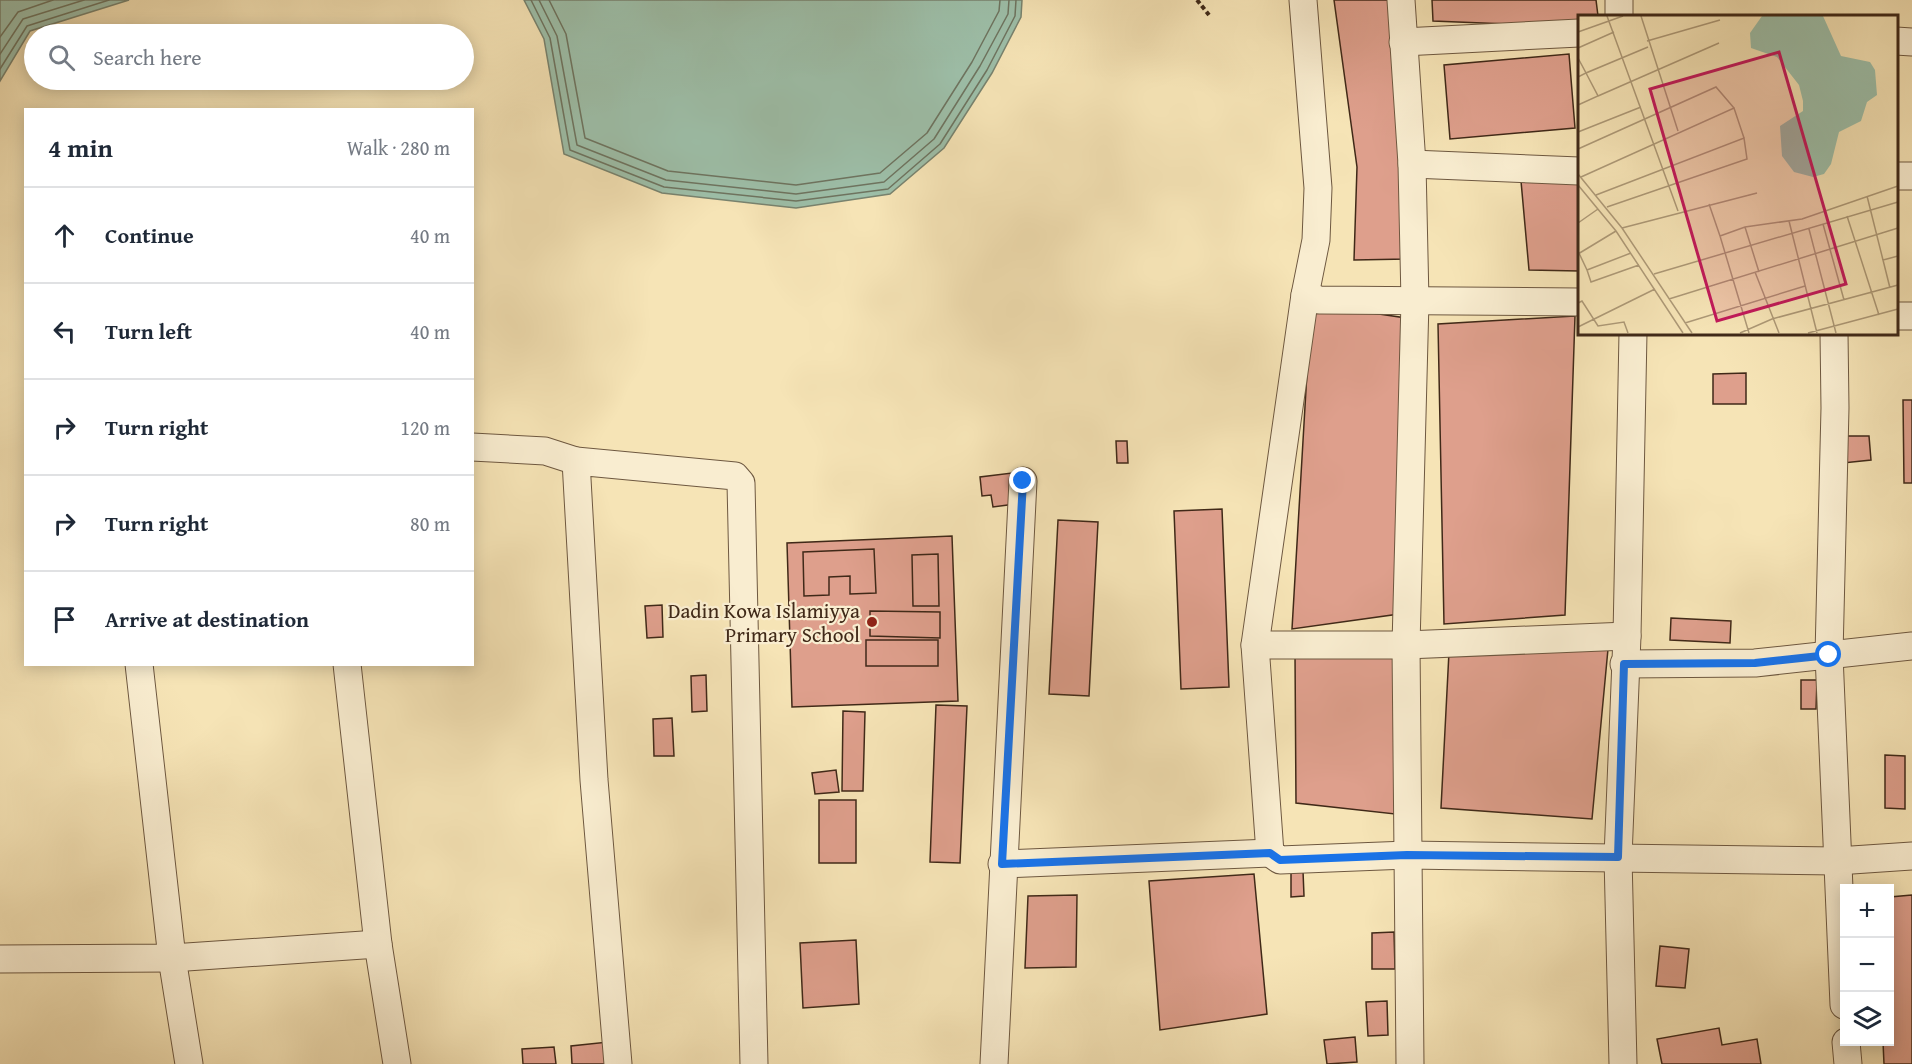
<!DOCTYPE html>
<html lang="en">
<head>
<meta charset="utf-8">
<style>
	:root { --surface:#fff; --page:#f6f6f7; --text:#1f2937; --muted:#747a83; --line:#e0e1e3 }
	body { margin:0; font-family:"Gentium Book Plus",serif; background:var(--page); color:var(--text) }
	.controls { position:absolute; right:18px; bottom:18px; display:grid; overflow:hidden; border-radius:0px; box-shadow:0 3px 15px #0003 }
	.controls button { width:54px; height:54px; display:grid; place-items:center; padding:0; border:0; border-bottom:2px solid var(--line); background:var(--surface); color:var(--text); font:30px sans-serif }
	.stop { position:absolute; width:18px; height:18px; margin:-14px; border:4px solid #1a73e8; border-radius:50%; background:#fff }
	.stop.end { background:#1a73e8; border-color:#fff; box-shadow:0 2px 6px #0008 }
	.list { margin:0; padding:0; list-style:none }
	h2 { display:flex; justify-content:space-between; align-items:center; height:78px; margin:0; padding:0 24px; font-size:26px }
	h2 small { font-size:20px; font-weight:400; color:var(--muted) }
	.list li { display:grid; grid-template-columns:39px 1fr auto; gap:18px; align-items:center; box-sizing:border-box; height:96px; padding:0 24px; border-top:2px solid var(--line) }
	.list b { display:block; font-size:22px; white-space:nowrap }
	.list em { font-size:20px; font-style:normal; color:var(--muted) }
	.icon { flex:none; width:33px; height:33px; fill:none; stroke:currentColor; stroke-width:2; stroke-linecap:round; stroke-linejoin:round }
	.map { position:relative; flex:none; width:1912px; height:1064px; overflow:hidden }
	.search { position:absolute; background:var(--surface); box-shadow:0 3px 15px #0003; left:24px; top:24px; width:450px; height:66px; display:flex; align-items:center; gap:15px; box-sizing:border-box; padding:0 21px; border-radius:33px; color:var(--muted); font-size:22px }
	.panel { position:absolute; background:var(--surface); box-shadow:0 3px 15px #0003; left:24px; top:108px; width:450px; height:558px; border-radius:0px }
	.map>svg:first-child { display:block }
	.water { fill:#9dbfa9; stroke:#78836f; stroke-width:1.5 }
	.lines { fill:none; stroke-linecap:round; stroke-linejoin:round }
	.shore { stroke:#6e7460; stroke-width:1.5 }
	.building { fill:#de9f8c; stroke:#402918; stroke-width:1.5 }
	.street-casing { stroke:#6e5840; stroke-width:29 }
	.path { stroke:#402918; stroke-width:4; stroke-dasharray:4.5 3; stroke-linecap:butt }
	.street { stroke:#f9edd0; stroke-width:27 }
	.route { stroke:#1a73e8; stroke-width:8 }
	.poi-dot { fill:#8f2418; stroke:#f9edd0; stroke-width:2 }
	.labels { text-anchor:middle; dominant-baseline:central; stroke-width:4.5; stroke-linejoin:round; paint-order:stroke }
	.poi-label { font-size:21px; fill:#402918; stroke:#f9edd0; text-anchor:end }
	.inset-road { fill:none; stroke:#ad9977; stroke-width:1.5 }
	.view { fill:#c2185b; fill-opacity:0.15; stroke:#c2185b; stroke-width:3 }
	.inset-edge { fill:none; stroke:#402918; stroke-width:3 }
</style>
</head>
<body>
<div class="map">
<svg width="1912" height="1064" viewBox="0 0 1912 1064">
	<rect width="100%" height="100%" fill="#f6e4b6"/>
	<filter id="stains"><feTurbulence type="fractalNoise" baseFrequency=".00333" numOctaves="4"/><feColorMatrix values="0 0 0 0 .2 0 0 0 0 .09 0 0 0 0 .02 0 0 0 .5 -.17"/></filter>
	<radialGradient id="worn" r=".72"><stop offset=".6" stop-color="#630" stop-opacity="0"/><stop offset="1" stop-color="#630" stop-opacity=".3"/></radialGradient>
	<g class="water">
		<path d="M0,0H129L30,31L0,81Z"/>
		<path d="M524,0H1022L1021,17L992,73L944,148L890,194L796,208L662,193L564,154L544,39Z"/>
	</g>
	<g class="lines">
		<g class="shore">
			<path d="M531,0L550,38L570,150L664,187L796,201L888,189L940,144L987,70L1015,16L1016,0"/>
			<path d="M539,0L557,36L577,145L666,180L796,194L884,182L934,139L980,66L1008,14L1009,0"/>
			<path d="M549,0L566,34L585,138L668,171L796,185L880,173L927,133L972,62L999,11L1000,0"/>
			<path d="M0,37L18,12L53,0"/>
			<path d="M0,54L23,19L84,0"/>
			<path d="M0,69L27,26L109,0"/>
		</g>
	</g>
	<g class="building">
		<path d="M1334,0H1394L1407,259L1354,260L1357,167Z"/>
		<path d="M1432,0H1596L1598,16H1579V27L1433,21Z"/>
		<path d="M1569,54L1575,128L1450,139L1444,65Z"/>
		<path d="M1521,181L1579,184V271L1529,270Z"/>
		<path d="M1311,304L1406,318L1399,614L1292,629Z"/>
		<path d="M1575,316L1565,615L1444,624L1438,324Z"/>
		<path d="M1746,373V404H1713V374Z"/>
		<path d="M1903,400H1912V483H1904Z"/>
		<path d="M1843,436H1869L1871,460L1843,463Z"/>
		<path d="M1116,441H1127L1128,463H1117Z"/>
		<path d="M1012,473L1015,504L993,507L991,495L982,496L980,477Z"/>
		<path d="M1222,509L1229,687L1181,689L1174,511Z"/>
		<path d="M1058,520L1098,522L1089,696L1049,694Z"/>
		<path d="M952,536L958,701L792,707L787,543Z"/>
		<path d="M874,549L876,593L850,594V576L829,577V595L804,596L803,552Z"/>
		<path d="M938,554L939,606H913L912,555Z"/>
		<path d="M662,605L663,637L647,638L645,606Z"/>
		<path d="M870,611L940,612V638L870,636Z"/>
		<path d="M1671,618L1731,621L1730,643L1670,640Z"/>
		<rect x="866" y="640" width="72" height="26"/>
		<path d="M1608,649L1592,819L1441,808L1449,652Z"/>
		<path d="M1395,651V814L1296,803L1295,654Z"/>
		<path d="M706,675L707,711L692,712L691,676Z"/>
		<path d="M1801,680H1817L1816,709H1801Z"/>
		<path d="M936,705L967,706L960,863L930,862Z"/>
		<path d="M843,711L865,712L863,791H842Z"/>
		<path d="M672,718L674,756H654L653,719Z"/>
		<path d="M1885,755L1905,756V809L1885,808Z"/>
		<path d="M836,770L839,792L815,794L812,773Z"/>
		<rect x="819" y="800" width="37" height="63"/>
		<path d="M1303,871L1304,896L1291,897V872Z"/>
		<path d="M1254,874L1267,1014L1160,1030L1149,881Z"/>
		<path d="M1077,895L1076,967L1025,968L1028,896Z"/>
		<path d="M1912,895V1064H1884L1883,1042H1890V897Z"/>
		<path d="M1394,932L1395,969H1372V933Z"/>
		<path d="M856,940L859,1004L803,1008L800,943Z"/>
		<path d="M1660,946L1689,949L1685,988L1656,986Z"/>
		<path d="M1387,1001L1388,1035L1368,1036L1366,1002Z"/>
		<path d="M1719,1028L1722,1045L1757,1039L1761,1064H1662L1657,1039Z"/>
		<path d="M1355,1037L1357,1062L1327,1064L1324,1040Z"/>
		<path d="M608,1042L609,1064H572L571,1046Z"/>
		<path d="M554,1047L556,1064H523L522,1049Z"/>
	</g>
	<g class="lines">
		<defs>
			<g id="street">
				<path d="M1303,0L1318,188L1316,240L1305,295L1255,645L1270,853L1280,860L1407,855L1837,861L1912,856"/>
				<path d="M1401,0L1412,164L1415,301L1406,645L1410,1064"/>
				<path d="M1619,0V16"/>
				<path d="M1896,41L1912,42"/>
				<path d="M1403,42L1579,33"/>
				<path d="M1412,164L1579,171"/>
				<path d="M1896,176H1912"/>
				<path d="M1305,295L1319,300L1579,302"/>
				<path d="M1896,316H1912"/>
				<path d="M1834,333L1835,408L1829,655L1844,1005"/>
				<path d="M472,447L545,451L576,461"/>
				<path d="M1255,645H1406L1627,636"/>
				<path d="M139,664L172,958L189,1064"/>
				<path d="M347,664L378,944L397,1064"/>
				<path d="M1624,664L1755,663L1912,646"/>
				<path d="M1002,864L1270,853"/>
				<path d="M0,959L172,958L378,944"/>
				<path d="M1846,1042L1848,1064"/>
				<path d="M618,1064L594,780L576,461L735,476L741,483L754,1064"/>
				<path d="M994,1064L1023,481"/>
				<path d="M1623,1064L1618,857L1627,636L1633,333"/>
			</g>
		</defs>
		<use href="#street" class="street-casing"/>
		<path class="path" d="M1197,0L1209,15"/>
		<use href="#street" class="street"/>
	</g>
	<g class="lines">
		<path class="route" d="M1023,481L1002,864L1270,853L1280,860L1407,855L1618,857L1624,664L1755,663L1829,655"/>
	</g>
	<circle class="poi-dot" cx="872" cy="622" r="6"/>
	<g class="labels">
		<g class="poi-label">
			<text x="860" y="610">Dadin Kowa Islamiyya<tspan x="860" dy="24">Primary School</tspan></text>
		</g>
	</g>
	<g transform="translate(1578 15)">
		<rect width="320" height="320" fill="#f6e4b6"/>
		<path d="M184,1H245L263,41L292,47L297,55L299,80L289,87L283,106L261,117L253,149L246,159L235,162L216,157L204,141L202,111L225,96V86L221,70L199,42L173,33L172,18Z" fill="#9dbfa9"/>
		<path class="inset-road" d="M29,1L100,196M63,1L100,116M0,17L45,1M69,26L142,5M0,33L36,17M0,43L8,58L0,62M20,81L141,28M0,90L20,81L8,58L70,32M0,117L63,92M0,134L138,72L156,93M0,159L44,213L114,318M3,162L156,93L166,123M0,170L38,216L105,318M18,180L166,123L169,144L29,192M289,181L305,245M131,189L142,221M269,201L301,300M211,206L239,318M0,208L20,194M245,209L266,285M167,212L181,257M44,213L179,178M231,214L258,318M0,236L9,255M53,238L9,255L13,267L61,250M0,239L38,216M177,257L201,318M76,259L320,187M312,273L305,245L320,241M91,284L320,213M0,288L4,286L20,311L46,307L50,318M107,308L227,271M0,312L77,274M162,318L194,304L320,270M171,318L142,221L167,212L224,204L320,171M230,318L320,294"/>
		<path class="view" d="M201,37L268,269L139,306L72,74Z"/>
		<rect width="320" height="320" class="inset-edge"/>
	</g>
	<rect width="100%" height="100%" filter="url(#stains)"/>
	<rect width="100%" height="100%" fill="url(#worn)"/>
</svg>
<div class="controls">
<button>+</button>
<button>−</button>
<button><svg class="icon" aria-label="layers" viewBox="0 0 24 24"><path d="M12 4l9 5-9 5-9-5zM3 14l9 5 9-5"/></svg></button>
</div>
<div class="stop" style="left:1829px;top:655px"></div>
<div class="stop end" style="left:1023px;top:481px"></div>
<div class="search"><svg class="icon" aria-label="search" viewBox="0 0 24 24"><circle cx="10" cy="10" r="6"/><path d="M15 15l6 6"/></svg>Search here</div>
<section class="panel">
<h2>4 min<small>Walk · 280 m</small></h2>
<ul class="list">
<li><svg class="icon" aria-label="ahead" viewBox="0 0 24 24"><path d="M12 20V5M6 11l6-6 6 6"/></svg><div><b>Continue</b></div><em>40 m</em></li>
<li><svg class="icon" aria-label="left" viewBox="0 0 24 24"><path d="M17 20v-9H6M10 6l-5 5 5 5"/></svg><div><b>Turn left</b></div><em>40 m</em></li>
<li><svg class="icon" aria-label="right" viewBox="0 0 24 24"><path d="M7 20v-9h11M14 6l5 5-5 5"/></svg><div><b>Turn right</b></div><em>120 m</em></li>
<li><svg class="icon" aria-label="right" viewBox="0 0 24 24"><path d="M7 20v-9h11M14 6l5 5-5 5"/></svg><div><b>Turn right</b></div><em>80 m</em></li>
<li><svg class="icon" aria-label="arrive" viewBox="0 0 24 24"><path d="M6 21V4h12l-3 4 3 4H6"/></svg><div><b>Arrive at destination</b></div></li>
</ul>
</section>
</div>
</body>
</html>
